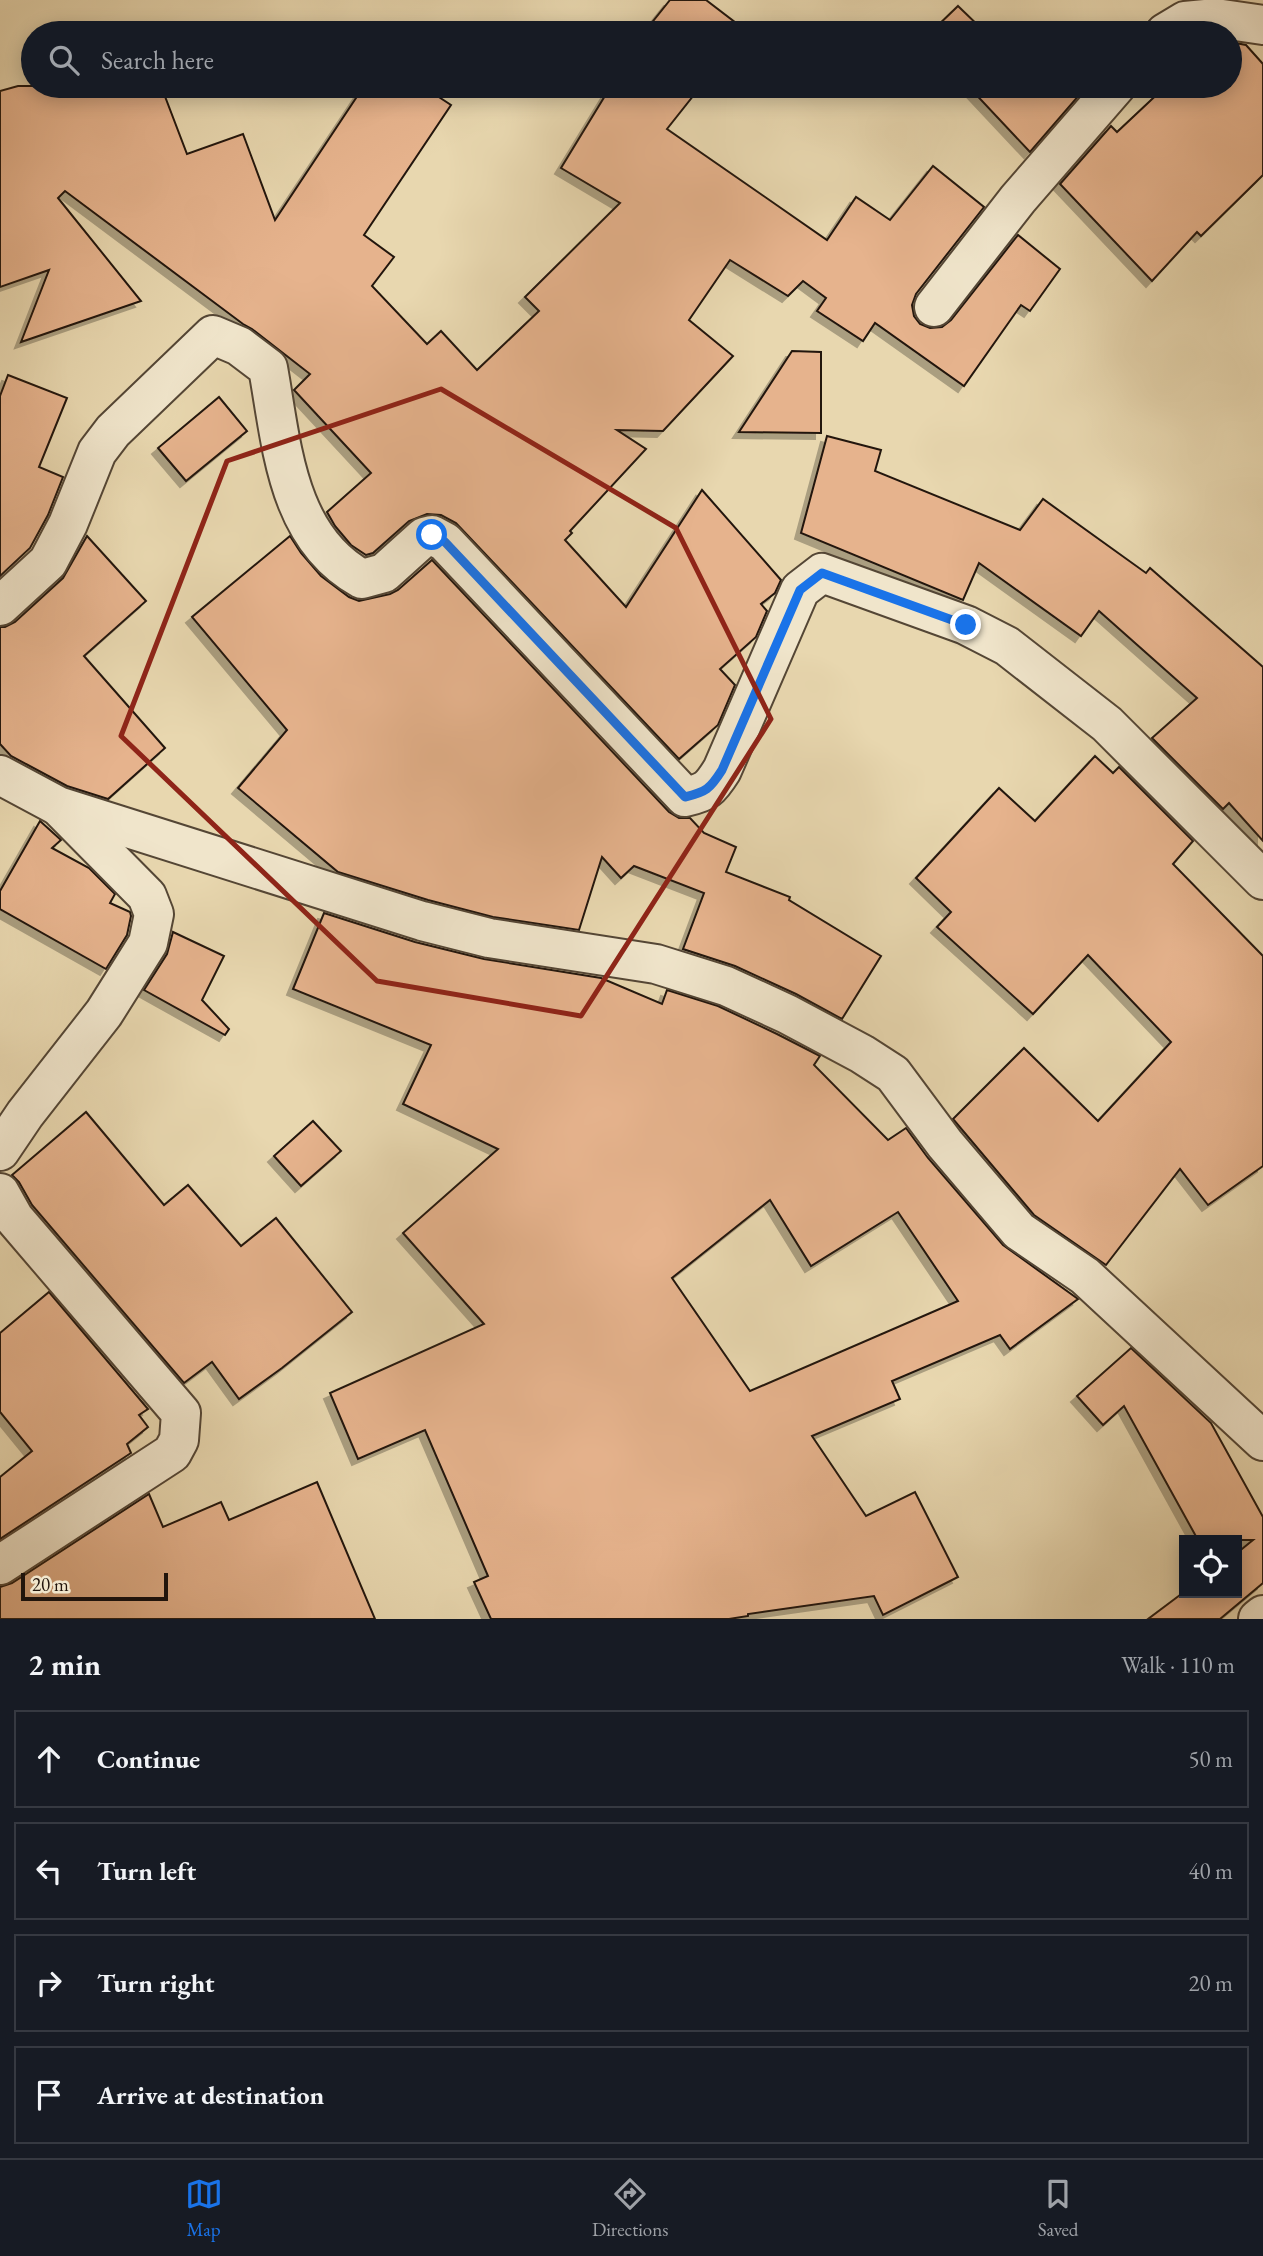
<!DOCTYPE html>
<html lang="en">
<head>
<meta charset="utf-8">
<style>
	:root { --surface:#171b24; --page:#242831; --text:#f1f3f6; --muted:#9ea1a6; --line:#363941; --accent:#1a73e8 }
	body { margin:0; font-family:"EB Garamond",serif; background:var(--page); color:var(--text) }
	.controls { position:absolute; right:21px; bottom:21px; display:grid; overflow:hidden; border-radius:0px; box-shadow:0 4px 18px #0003 }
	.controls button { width:63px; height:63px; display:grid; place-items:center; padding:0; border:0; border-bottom:2px solid var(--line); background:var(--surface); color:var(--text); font:35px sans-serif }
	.scale { position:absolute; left:21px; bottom:18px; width:147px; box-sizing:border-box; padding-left:7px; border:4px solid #22150c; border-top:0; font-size:19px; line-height:24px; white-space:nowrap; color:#22150c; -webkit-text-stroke:5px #f0e5cb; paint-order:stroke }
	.stop { position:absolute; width:21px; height:21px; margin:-16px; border:5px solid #1a73e8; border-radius:50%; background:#fff }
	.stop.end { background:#1a73e8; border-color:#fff; box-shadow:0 2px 7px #0008 }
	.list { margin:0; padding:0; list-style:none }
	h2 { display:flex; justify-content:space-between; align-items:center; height:91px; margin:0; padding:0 28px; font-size:30px }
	h2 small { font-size:23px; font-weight:400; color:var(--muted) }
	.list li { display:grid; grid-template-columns:46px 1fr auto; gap:21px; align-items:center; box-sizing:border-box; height:98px; margin:0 14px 14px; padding:0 14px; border:2px solid var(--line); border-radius:0px }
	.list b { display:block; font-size:26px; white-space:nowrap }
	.list em { font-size:23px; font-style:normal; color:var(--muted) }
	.icon { flex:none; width:38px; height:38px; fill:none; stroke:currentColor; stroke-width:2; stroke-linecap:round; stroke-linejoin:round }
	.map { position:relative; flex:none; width:1263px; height:1619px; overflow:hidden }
	.search { position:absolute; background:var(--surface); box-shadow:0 4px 18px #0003; left:21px; right:21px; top:21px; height:77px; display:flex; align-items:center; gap:18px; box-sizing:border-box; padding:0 24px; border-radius:38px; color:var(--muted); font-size:26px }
	.sheet { height:539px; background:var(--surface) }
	nav { display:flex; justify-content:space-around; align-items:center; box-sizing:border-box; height:98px; border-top:2px solid var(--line); background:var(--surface); font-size:19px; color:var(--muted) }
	nav a { display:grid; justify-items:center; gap:4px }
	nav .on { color:var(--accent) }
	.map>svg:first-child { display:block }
	.building { fill:#e6b38d; stroke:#22150c; stroke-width:2; fill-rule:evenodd; filter:url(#shadow) }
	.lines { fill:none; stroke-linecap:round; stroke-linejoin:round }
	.street-casing { stroke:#544635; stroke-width:42 }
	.street { stroke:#f0e5cb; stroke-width:38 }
	.route { stroke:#1a73e8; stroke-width:9 }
	.marked { fill:none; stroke:#8f2418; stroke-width:5; stroke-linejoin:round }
</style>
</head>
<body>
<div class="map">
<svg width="1263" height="1619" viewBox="0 0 1263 1619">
	<defs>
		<filter id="shadow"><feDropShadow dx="-6" dy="6" stdDeviation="0" flood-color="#0004"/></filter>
	</defs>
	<rect width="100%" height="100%" fill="#e8d7af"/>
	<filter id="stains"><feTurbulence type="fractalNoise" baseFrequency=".00286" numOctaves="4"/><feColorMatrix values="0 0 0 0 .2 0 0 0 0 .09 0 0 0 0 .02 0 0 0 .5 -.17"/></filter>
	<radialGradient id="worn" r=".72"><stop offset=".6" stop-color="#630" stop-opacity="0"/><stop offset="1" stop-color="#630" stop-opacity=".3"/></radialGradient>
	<g class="building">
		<path d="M670,0H706L736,23L727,33H651L646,30Z"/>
		<path d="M958,6L986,33H930Z"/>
		<path d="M1230,42L1246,45L1263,64V175L1201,236L1197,232L1152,281L1060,184L1111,126L1117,132L1166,86H1230Z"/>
		<path d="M18,86H161L187,154L243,134L275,220L364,86H422L451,105L364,235L394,257L372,286L427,344L441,331L477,370L539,311L525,297L620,203L561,168L611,86H701L667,129L827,240L856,197L890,220L933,166L984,207L916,294L912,305L914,316L920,324L930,328L942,327L951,320L1018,235L1060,269L1030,311L1021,305L964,386L875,323L863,341L817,311L826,298L803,281L788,296L730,260L689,320L733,356L663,431L617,430L646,449L570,531L572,533L565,540L626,607L702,490L781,580L775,593L761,604L767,611L756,637L720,669L735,685L718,725L679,759L456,523L441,515L427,514L409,521L373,553L366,555L351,545L335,526L327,512L371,473L294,390L310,374L252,329L243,324L65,191L58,198L141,301L21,342L49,270L0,287V91Z"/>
		<path d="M968,86H1074L1081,93L1030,152Z"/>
		<path d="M792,351L821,352V433L739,432Z"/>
		<path d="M8,375L67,398L39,467L63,477L48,515L30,548L0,576V396Z"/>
		<path d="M219,397L247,431L186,481L158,448Z"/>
		<path d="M827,436L881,450L875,471L1020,530L1043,499L1146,573L1150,568L1263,667V841L1229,803L1223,809L1152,738L1197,698L1099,611L1081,636L979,563L963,600L801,533Z"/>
		<path d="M87,536L146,601L84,656L165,748L108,799L67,786L11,756L0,744V627H5L15,622L63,578Z"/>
		<path d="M290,536L301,553L321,576L349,597L359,601L390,594L398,590L432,560L669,812L679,818H690L704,833L736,847L726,872L790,897L789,900L881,956L842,1019L796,994L735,966L683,949L704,893L634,866L621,878L602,857L579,930L493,917L428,900L338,872L238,788L287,730L192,617Z"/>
		<path d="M1095,756L1113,773L1119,767L1193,841L1173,864L1263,956V1166L1208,1205L1180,1169L1106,1265L1034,1215L953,1119L1024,1048L1098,1121L1171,1042L1088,955L1033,1014L937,927L951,912L916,878L999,788L1035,821Z"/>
		<path d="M40,821L61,840L52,848L89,868L115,894L110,903L130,912L131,916L127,935L106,969L0,909V891Z"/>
		<path d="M324,913L415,942L484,959L601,978L662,1004L667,990L718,1006L777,1034L820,1056L814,1065L888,1140L906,1128L928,1158L1003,1245L1078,1299L1010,1349L1000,1335L892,1381L900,1399L812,1436L866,1516L915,1492L958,1577L883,1615L874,1596L748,1614V1616L729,1619H491L474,1582L488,1576L425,1430L358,1459L330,1393L484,1324L403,1233L498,1149L403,1104L431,1045L293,989ZM770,1200L811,1266L898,1212L958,1301L750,1391L672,1278Z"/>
		<path d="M173,932L224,956L202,1000L229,1029L225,1035L144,990L167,954Z"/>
		<path d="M86,1112L164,1205L188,1185L241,1246L276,1218L352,1312L282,1368L239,1399L212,1362L184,1383L32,1205L19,1182L12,1175Z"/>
		<path d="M313,1121L341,1151L301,1186L274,1156Z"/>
		<path d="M49,1292L148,1409L139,1415L148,1427L127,1444L131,1453L0,1539V1477L32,1451L0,1412V1333Z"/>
		<path d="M1131,1348L1211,1423L1263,1517V1583L1220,1619H1148L1184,1592L1237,1593V1553L1253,1540H1198L1124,1406L1103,1425L1077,1396Z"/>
		<path d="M317,1482L375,1619H0V1587L12,1583L149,1494L163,1527L221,1502L229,1520Z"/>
	</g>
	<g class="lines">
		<defs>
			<g id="street">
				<path d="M1165,33L1185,21L1215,18L1263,25"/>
				<path d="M934,307L1018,199L1116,86"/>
				<path d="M0,606L48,562L68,524L97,452L113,431L213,335L239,346L268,368C282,445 286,537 362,579L384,573L424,537L432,535L445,542L685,797C707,792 710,789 722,770L800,590L822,573L966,625L1007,646L1107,724L1263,880"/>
				<path d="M0,775L58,806L422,921L489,938L656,964L726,986L787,1014L862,1054L893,1074L945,1144L1019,1231L1085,1276L1263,1441"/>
				<path d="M0,1151L25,1114L104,1013L148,943L154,914L147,896L62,810"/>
				<path d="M0,1193L14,1218L181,1413L179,1440L172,1453L0,1565"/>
				<path d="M1258,1619L1263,1615"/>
			</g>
		</defs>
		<use href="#street" class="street-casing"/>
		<use href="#street" class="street"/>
	</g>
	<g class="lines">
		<path class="route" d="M432,535L445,542L685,797C706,792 710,789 722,770L800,590L822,573L966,625"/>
	</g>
	<path class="marked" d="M441,389L676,528L771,719L581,1016L377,981L121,736L227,461Z"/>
	<rect width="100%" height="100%" filter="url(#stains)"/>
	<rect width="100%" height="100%" fill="url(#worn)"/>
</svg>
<div class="controls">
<button><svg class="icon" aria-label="locate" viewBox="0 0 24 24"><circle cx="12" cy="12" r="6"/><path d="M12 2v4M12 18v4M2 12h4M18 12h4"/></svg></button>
</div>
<div class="scale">20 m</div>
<div class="stop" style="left:432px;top:535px"></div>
<div class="stop end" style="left:966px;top:625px"></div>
<div class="search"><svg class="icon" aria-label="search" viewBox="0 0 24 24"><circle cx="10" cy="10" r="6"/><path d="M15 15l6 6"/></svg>Search here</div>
</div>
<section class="sheet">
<h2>2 min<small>Walk · 110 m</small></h2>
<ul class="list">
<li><svg class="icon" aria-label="ahead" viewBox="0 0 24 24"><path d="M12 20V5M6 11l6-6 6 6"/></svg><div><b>Continue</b></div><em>50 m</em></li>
<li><svg class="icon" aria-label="left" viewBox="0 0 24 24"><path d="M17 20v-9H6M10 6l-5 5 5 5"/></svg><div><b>Turn left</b></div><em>40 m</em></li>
<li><svg class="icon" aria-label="right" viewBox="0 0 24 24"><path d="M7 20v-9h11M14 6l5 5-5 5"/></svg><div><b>Turn right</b></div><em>20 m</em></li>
<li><svg class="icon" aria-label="arrive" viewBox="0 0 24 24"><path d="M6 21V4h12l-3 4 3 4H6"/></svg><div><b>Arrive at destination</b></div></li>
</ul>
</section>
<nav>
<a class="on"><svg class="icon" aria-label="map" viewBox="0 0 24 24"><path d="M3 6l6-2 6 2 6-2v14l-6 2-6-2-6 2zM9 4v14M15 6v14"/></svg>Map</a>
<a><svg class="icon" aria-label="directions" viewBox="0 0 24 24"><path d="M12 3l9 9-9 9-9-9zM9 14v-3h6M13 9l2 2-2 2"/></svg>Directions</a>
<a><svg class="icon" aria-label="saved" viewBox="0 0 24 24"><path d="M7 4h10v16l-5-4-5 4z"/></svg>Saved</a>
</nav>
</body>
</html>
